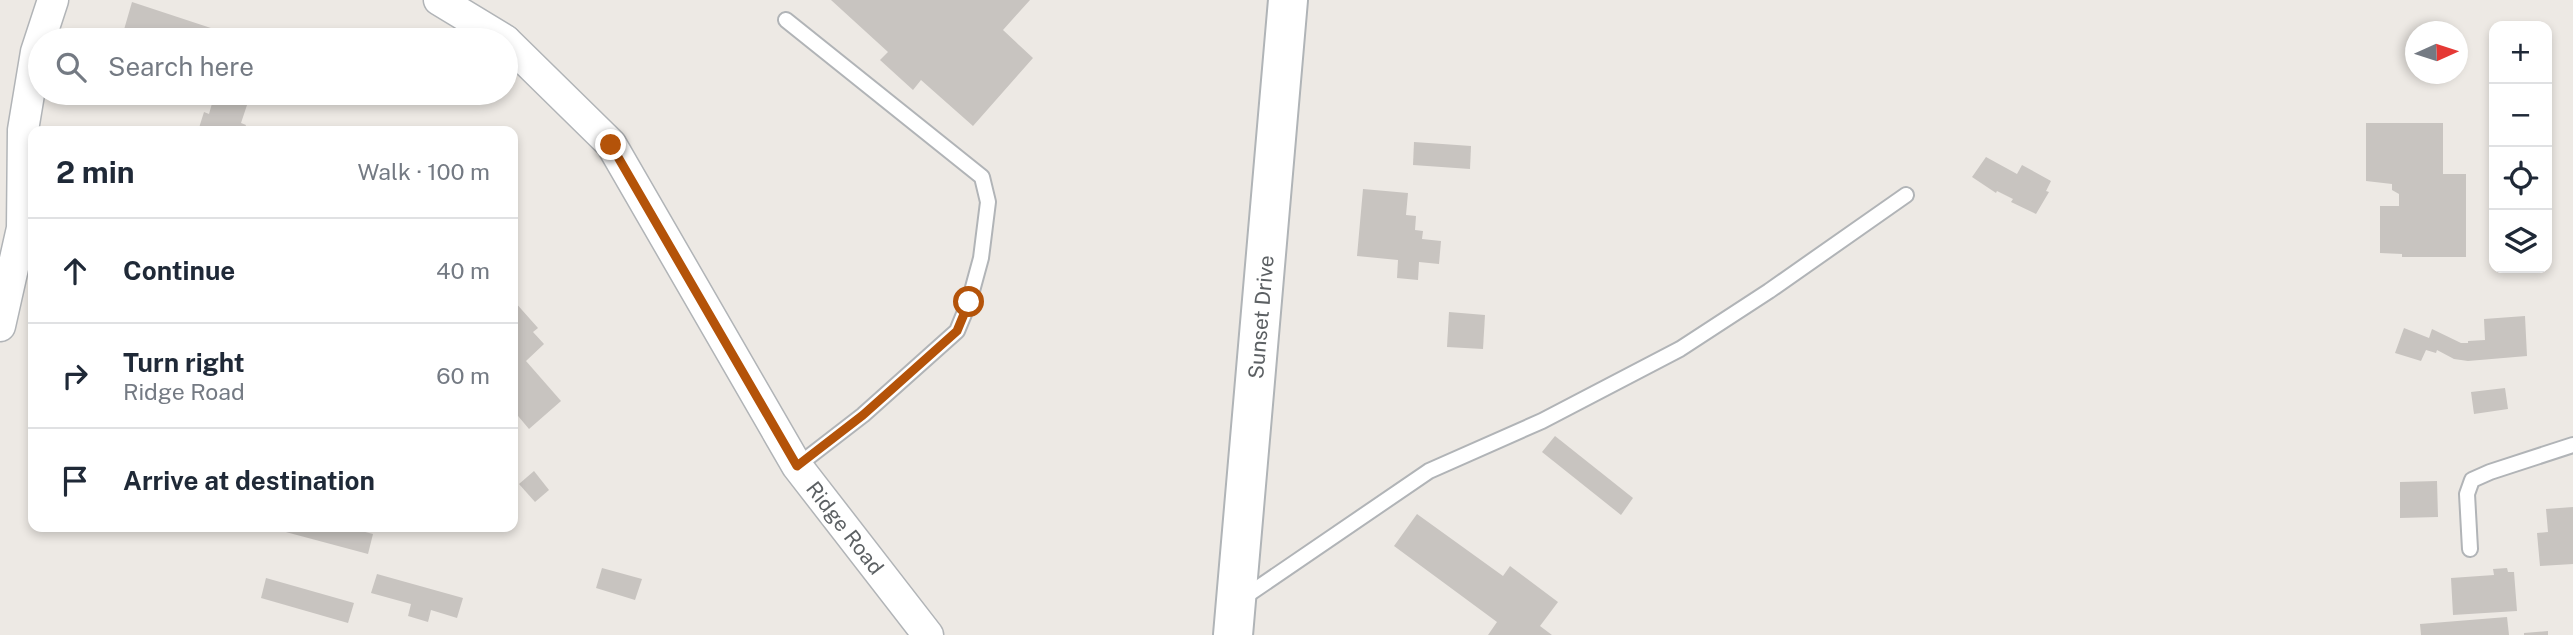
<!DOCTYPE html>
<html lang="en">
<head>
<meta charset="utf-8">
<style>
	:root { --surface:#fff; --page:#f2f2f3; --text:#1f2937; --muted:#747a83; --line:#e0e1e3 }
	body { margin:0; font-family:"Public Sans",sans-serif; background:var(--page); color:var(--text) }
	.controls { position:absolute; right:21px; top:21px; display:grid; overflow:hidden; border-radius:14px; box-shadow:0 4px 10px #0003 }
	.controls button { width:63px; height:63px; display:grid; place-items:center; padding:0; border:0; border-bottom:2px solid var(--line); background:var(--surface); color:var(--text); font:35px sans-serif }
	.compass { position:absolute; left:2405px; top:21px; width:63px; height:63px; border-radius:50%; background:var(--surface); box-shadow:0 4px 10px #0003; rotate:87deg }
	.stop { position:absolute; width:21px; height:21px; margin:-16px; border:5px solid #b45309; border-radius:50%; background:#fff }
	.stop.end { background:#b45309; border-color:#fff; box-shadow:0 2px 7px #0008 }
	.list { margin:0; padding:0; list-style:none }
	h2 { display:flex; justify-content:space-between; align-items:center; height:91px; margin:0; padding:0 28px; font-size:30px }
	h2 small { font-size:23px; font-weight:400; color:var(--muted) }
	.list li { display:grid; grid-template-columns:46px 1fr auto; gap:21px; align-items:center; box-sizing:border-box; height:105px; padding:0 28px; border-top:2px solid var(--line) }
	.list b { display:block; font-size:26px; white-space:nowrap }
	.list p { margin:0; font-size:23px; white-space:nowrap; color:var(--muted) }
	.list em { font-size:23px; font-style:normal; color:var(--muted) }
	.icon { flex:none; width:38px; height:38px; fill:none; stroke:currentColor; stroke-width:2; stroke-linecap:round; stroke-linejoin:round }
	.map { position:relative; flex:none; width:2573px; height:635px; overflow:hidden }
	.search { position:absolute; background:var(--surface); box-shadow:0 4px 10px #0003; left:28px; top:28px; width:490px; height:77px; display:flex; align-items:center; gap:18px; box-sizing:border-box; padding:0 24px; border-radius:38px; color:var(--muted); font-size:26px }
	.panel { position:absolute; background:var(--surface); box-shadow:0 4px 10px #0003; left:28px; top:126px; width:490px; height:406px; border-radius:14px }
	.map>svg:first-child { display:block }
	.building { fill:#c8c4c0 }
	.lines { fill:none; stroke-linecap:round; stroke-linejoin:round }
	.service-casing { stroke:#b1b4b7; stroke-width:18 }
	.minor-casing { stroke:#b1b4b7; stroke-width:33 }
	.secondary-casing { stroke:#b0b4b7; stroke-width:42 }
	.service { stroke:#fff; stroke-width:14 }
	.minor { stroke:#fff; stroke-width:30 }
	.secondary { stroke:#fff; stroke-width:38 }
	.route { stroke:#b45309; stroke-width:9 }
	.labels { text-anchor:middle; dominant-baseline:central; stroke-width:7; stroke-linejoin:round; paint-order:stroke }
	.street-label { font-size:21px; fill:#5c6063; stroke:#fff }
</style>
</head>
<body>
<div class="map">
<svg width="2573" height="635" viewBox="0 0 2573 635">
	<rect width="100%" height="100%" fill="#ede9e4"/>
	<g class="building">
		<path d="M831,0H1030L1003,30L1033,58L973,126L921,80L913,90L880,60L888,52Z"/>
		<path d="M132,2L226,33L227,29L260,40H121Z"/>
		<path d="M215,93H251L241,123L246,125L244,131H198L204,112L209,114Z"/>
		<path d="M2366,123H2443V174H2466V257H2402V254L2380,253V206H2399V194L2392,190V184L2366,181Z"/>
		<path d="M1414,142L1471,146L1470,169L1413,165Z"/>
		<path d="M1986,157L2017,174L2022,165L2051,181L2046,191L2049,192L2036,214L2011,202L2013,199L1997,191L1996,193L1972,177Z"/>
		<path d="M1363,189L1408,193L1406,215L1416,216L1415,230L1423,231L1422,239L1441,241L1439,264L1419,262L1418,280L1397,278L1398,260L1357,256Z"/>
		<path d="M513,294L518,299L514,301L538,328L533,332L544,344L526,361L561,401L529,429L513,410Z"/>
		<path d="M1449,312L1485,315L1483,349L1447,347Z"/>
		<path d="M2525,316L2527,356L2468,361L2454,359L2437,350L2436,353L2426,350L2421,361L2395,353L2404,328L2429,338L2432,329L2461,343H2468V341L2485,340L2484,319Z"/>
		<path d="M2505,388L2508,409L2474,414L2471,392Z"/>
		<path d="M1555,436L1633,498L1621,515L1542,452Z"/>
		<path d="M534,471L549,490L535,502L519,484Z"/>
		<path d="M2437,481L2438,517L2400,518V482Z"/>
		<path d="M2573,507V564L2540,566L2537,533L2548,532L2546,509Z"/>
		<path d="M1417,514L1503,576L1510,566L1558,602L1540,626L1552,635H1488L1497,622L1394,546Z"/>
		<path d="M283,527H346L373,534L368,554L282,531Z"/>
		<path d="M602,568L642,579L635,600L596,588Z"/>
		<path d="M2507,568L2508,572H2514L2517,611L2453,615L2451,578L2494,575L2493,569Z"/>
		<path d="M377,574L463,598L457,618L431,610L428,622L408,616L411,604L371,593Z"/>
		<path d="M266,578L354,603L348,623L261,598Z"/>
		<path d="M2507,617L2509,635H2421L2420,624Z"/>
		<path d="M2548,631V635H2524V633Z"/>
	</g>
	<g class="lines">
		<defs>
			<g id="service">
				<path d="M786,20L982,177L988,202L981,258L969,302L957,331L863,415L797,466"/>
				<path d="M2470,549L2467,494L2472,480L2490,472L2573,445"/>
				<path d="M1240,600L1429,471L1542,421L1680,349L1769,291L1906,195"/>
			</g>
			<g id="minor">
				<path d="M439,0L505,40"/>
				<path d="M506,41L611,144L797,466L928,635"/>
				<path d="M0,326L22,228L23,130L36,52L53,0"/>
			</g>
			<path id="secondary" d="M1233,635L1288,0"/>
		</defs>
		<use href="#service" class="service-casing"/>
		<use href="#minor" class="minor-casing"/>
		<use href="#secondary" class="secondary-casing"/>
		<use href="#service" class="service"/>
		<use href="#minor" class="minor"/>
		<use href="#secondary" class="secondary"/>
	</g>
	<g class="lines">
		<path class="route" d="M611,145L797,466L863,415L957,331L969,302"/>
	</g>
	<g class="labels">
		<g class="street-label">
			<text transform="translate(1261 317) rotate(-85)">Sunset Drive</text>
			<text transform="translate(845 528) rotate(52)">Ridge Road</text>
		</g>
	</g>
</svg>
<div class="controls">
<button>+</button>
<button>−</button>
<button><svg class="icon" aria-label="locate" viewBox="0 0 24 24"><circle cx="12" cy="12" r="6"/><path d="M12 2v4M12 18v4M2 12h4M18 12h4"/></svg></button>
<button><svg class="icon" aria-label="layers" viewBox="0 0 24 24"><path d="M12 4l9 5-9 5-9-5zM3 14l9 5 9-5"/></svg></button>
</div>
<svg class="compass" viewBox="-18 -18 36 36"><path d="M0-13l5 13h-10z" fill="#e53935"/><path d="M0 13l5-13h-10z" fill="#747a83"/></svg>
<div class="stop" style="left:969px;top:302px"></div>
<div class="stop end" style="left:611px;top:145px"></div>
<div class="search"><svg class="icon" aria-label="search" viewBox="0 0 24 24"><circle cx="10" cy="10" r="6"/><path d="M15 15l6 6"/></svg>Search here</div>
<section class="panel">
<h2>2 min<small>Walk · 100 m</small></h2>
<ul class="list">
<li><svg class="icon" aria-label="ahead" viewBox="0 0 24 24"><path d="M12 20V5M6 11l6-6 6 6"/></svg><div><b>Continue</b></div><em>40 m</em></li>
<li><svg class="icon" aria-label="right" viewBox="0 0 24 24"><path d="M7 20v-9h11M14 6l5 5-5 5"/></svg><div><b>Turn right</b><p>Ridge Road</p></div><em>60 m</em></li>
<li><svg class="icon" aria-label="arrive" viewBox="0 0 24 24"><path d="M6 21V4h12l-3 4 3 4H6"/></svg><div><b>Arrive at destination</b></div></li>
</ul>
</section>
</div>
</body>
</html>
